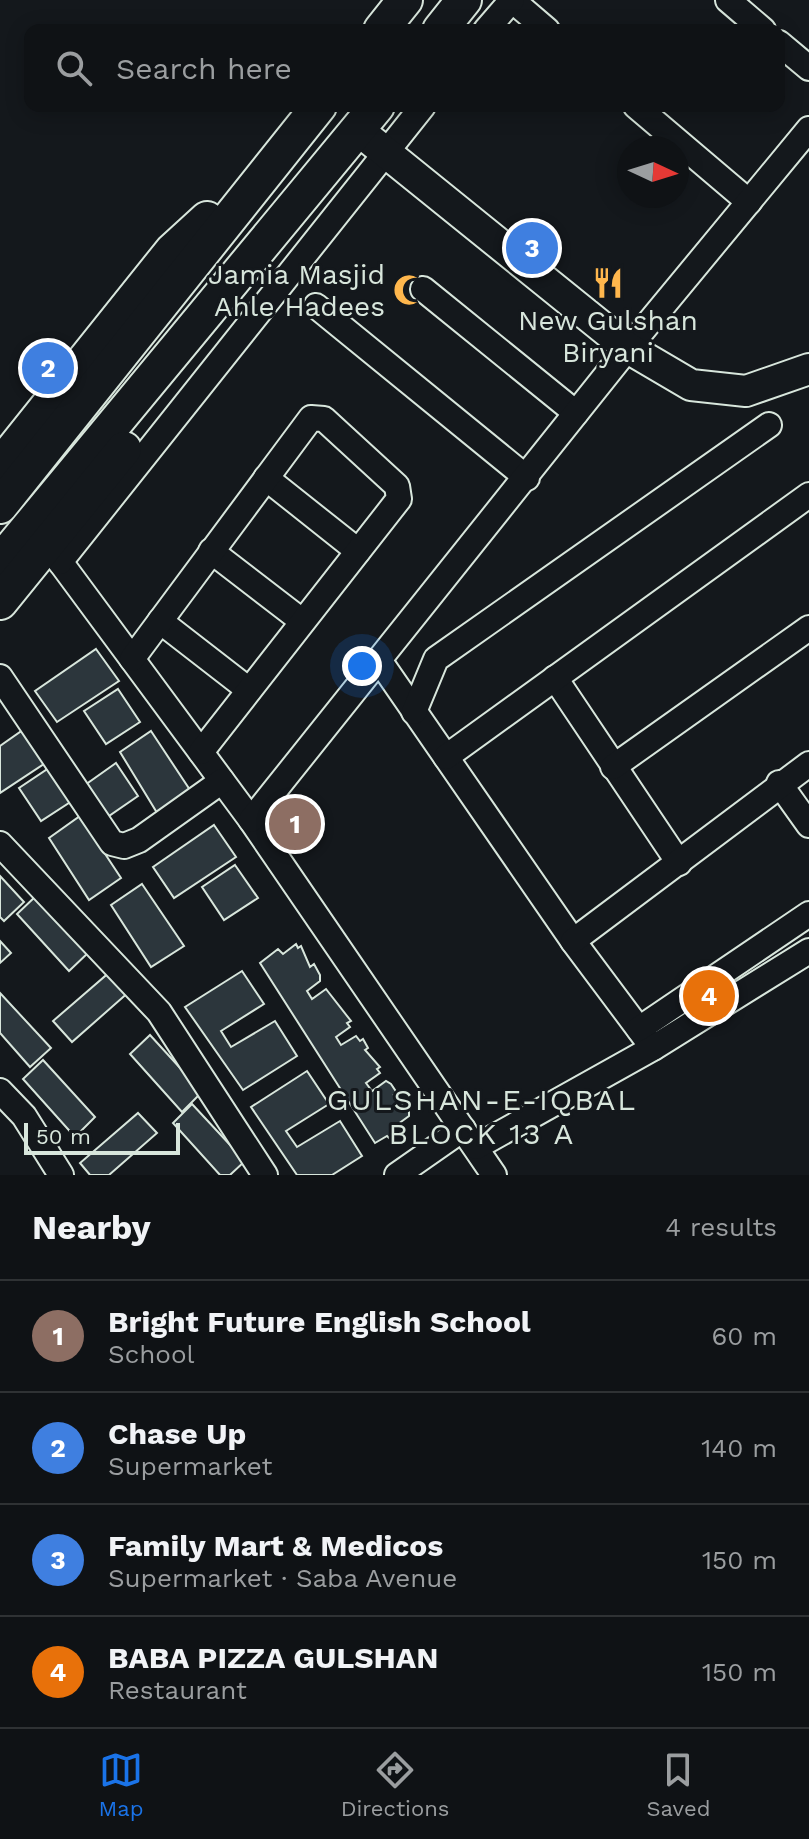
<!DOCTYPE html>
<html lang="en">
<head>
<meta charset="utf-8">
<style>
	:root { --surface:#0f1215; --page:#181b1e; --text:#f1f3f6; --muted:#9b9ea0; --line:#2f3234; --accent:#1a73e8 }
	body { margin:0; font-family:"Work Sans",sans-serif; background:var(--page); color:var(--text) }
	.compass { position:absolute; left:617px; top:136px; width:72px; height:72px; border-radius:50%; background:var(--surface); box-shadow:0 4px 20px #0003; rotate:94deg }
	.scale { position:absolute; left:24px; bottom:20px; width:156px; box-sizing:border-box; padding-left:8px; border:4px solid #d8e6dc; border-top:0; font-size:22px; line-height:28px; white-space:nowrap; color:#d8e6dc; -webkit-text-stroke:6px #14181c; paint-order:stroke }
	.you { position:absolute; left:362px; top:666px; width:28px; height:28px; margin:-20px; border:6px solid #fff; border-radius:50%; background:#1a73e8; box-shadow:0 0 0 12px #1a73e833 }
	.badge { display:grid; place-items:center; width:52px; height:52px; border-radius:50%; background:var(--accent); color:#fff; font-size:26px; font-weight:700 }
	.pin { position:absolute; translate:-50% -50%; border:4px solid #fff; box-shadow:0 2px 8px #0006 }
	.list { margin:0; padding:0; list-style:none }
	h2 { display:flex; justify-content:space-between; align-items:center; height:104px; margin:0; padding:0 32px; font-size:34px }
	h2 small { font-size:26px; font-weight:400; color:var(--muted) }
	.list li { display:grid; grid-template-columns:52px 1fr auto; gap:24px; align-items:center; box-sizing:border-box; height:112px; padding:0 32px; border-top:2px solid var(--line) }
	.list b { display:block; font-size:30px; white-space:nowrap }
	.list p { margin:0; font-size:26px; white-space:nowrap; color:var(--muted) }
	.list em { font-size:26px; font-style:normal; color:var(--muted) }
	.icon { flex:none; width:44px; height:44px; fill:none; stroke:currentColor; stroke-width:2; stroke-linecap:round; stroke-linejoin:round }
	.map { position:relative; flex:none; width:809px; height:1175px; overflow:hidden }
	.search { position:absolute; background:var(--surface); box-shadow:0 4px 20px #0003; left:24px; right:24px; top:24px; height:88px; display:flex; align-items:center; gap:20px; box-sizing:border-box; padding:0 28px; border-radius:16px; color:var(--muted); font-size:30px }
	.sheet { height:552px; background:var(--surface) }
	nav { display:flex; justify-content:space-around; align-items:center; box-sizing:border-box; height:112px; border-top:2px solid var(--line); background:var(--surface); font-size:22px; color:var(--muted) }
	nav a { display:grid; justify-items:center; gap:4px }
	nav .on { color:var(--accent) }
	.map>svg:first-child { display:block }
	.building { fill:#2c363c; stroke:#d8e6dc; stroke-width:2 }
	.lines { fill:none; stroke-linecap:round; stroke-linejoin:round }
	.minor-casing { stroke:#d8e6dc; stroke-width:28 }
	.major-casing { stroke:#d8e6dc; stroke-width:34 }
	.highway-casing { stroke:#d8e6dc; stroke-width:38 }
	.minor { stroke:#14181c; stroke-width:24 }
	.major { stroke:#14181c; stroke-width:30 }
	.highway { stroke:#14181c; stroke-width:34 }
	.labels { text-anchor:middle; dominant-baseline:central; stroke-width:6; stroke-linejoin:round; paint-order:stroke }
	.poi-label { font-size:28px; fill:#d8e6dc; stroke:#14181c; text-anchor:end }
	.neighbourhood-label { font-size:30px; letter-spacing:2px; fill:#d8e6dc; stroke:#14181c }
</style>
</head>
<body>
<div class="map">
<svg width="809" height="1175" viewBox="0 0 809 1175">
	<rect width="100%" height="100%" fill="#14181c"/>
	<g class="building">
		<path d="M96,649L119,681L57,722L35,691Z"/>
		<path d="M118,689L140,722L106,744L84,711Z"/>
		<path d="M30,725L53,758L0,793V746Z"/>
		<path d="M151,731L192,793L159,816L120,752Z"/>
		<path d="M116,763L138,796L106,818L85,785Z"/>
		<path d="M52,766L75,799L41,821L19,788Z"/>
		<path d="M80,816L121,878L89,900L49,838Z"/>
		<path d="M214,825L236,857L174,898L153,867Z"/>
		<path d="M235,865L258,898L224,920L202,887Z"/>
		<path d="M0,876L24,902L4,921L0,917Z"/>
		<path d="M142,884L184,946L151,967L111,905Z"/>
		<path d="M37,895L89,952L69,971L17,914Z"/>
		<path d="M0,941L11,953L0,963Z"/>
		<path d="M296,944L298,948L301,946L310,967L314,964L320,975V981L307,991L312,999L326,989L351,1021L347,1023L350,1027L336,1037L341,1045L356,1036L360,1041L363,1039L368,1048L365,1050L380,1067L377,1069L380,1073L366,1083L372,1091L386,1081L391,1084L397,1093L394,1095L409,1111V1116L394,1127L397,1132L389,1138L387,1136L375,1143L260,963L278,949L283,954Z"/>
		<path d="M111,971L130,991L72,1042L53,1021Z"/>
		<path d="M242,971L264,1004L221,1031L231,1047L275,1021L297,1056L243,1090L185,1007Z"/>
		<path d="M0,993L51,1048L30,1067L0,1033Z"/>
		<path d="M150,1035L202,1092L182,1112L130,1054Z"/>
		<path d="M43,1060L95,1117L75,1137L23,1079Z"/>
		<path d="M307,1071L329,1104L286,1131L297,1147L340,1121L362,1156L332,1175H297L251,1107Z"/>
		<path d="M192,1104L245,1161L230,1175H220L173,1123Z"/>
		<path d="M138,1113L157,1133L109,1175H90L80,1163Z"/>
	</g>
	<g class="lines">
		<defs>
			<g id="minor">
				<path d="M512,0L547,30"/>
				<path d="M728,0L763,30"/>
				<path d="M486,30L512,0"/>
				<path d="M779,43L809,68"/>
				<path d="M636,106L749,202"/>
				<path d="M423,289L576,413"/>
				<path d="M316,306L527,478"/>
				<path d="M266,478L358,551"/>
				<path d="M47,544L251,820L494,1175"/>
				<path d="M211,551L302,621"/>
				<path d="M60,562L423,106"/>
				<path d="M160,621L249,690"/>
				<path d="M132,659L311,418L324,419L397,486L399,499L201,752"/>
				<path d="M379,660L573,941L653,1048"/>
				<path d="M0,677L112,843L124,846L139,840L222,781"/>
				<path d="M555,678L679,863"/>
				<path d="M414,712L436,659L769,425"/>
				<path d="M446,757L809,495"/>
				<path d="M613,767L809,628"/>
				<path d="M779,783L809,825"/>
				<path d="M251,820L628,348L809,129"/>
				<path d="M0,844L159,1012L265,1175"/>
				<path d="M573,941L809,764"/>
				<path d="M639,1029L809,914"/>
				<path d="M0,1091L24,1116L61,1175"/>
				<path d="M476,1147L653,1048L809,951"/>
				<path d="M397,1175L463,1129"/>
			</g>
			<path id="major" d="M358,130L628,348L691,385L746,391L809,369"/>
			<g id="highway">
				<path d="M381,30L405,0"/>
				<path d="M440,30L464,0"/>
				<path d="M0,466L172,251L207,219"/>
				<path d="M0,506L319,106"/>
				<path d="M0,562L377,106"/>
				<path d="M0,602L124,449"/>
			</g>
		</defs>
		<use href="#minor" class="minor-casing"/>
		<use href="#major" class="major-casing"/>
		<use href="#highway" class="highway-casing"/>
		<use href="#minor" class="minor"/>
		<use href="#major" class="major"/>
		<use href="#highway" class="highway"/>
	</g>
	<defs>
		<symbol id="restaurant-bare" viewBox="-9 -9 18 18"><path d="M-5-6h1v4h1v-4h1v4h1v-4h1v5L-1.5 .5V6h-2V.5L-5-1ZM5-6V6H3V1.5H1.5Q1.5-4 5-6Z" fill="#ffb74d" stroke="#14181c" stroke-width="2.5" paint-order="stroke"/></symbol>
		<symbol id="mosque-bare" viewBox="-9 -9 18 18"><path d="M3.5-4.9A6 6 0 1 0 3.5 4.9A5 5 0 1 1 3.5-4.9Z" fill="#ffb74d" stroke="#14181c" stroke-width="2.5" paint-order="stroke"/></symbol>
	</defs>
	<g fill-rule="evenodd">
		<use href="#restaurant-bare" x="586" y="261" width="44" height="44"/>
		<use href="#mosque-bare" x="387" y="268" width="44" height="44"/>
	</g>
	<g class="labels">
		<g class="poi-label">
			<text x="385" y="274">Jamia Masjid<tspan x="385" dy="32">Ahle Hadees</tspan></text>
			<text x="608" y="320" text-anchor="middle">New Gulshan<tspan x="608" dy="32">Biryani</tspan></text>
		</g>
		<g class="neighbourhood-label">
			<text x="482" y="1099">GULSHAN-E-IQBAL<tspan x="482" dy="34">BLOCK 13 A</tspan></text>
		</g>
	</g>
</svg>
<svg class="compass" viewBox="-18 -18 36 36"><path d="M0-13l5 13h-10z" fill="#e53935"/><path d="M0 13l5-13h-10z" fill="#9b9ea0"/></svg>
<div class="scale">50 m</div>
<div class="you"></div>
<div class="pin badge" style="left:295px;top:824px;background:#8d6e63">1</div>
<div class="pin badge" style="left:48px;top:368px;background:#3f7fe0">2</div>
<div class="pin badge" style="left:532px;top:248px;background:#3f7fe0">3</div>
<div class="pin badge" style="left:709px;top:996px;background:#e8710a">4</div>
<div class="search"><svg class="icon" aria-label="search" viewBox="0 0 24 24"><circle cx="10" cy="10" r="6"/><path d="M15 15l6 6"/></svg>Search here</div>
</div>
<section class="sheet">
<h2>Nearby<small>4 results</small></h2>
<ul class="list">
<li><span class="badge" style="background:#8d6e63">1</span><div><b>Bright Future English School</b><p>School</p></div><em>60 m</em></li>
<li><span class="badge" style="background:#3f7fe0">2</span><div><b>Chase Up</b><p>Supermarket</p></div><em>140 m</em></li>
<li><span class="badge" style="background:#3f7fe0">3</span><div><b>Family Mart &amp; Medicos</b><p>Supermarket · Saba Avenue</p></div><em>150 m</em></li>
<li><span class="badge" style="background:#e8710a">4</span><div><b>BABA PIZZA GULSHAN</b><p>Restaurant</p></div><em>150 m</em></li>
</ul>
</section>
<nav>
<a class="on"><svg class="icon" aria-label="map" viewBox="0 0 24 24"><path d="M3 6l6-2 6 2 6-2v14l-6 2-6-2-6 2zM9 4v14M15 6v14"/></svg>Map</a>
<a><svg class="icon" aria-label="directions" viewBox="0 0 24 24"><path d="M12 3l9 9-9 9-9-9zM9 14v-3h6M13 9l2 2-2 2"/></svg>Directions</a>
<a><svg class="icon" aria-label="saved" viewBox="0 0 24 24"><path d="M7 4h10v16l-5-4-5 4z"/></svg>Saved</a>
</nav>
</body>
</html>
